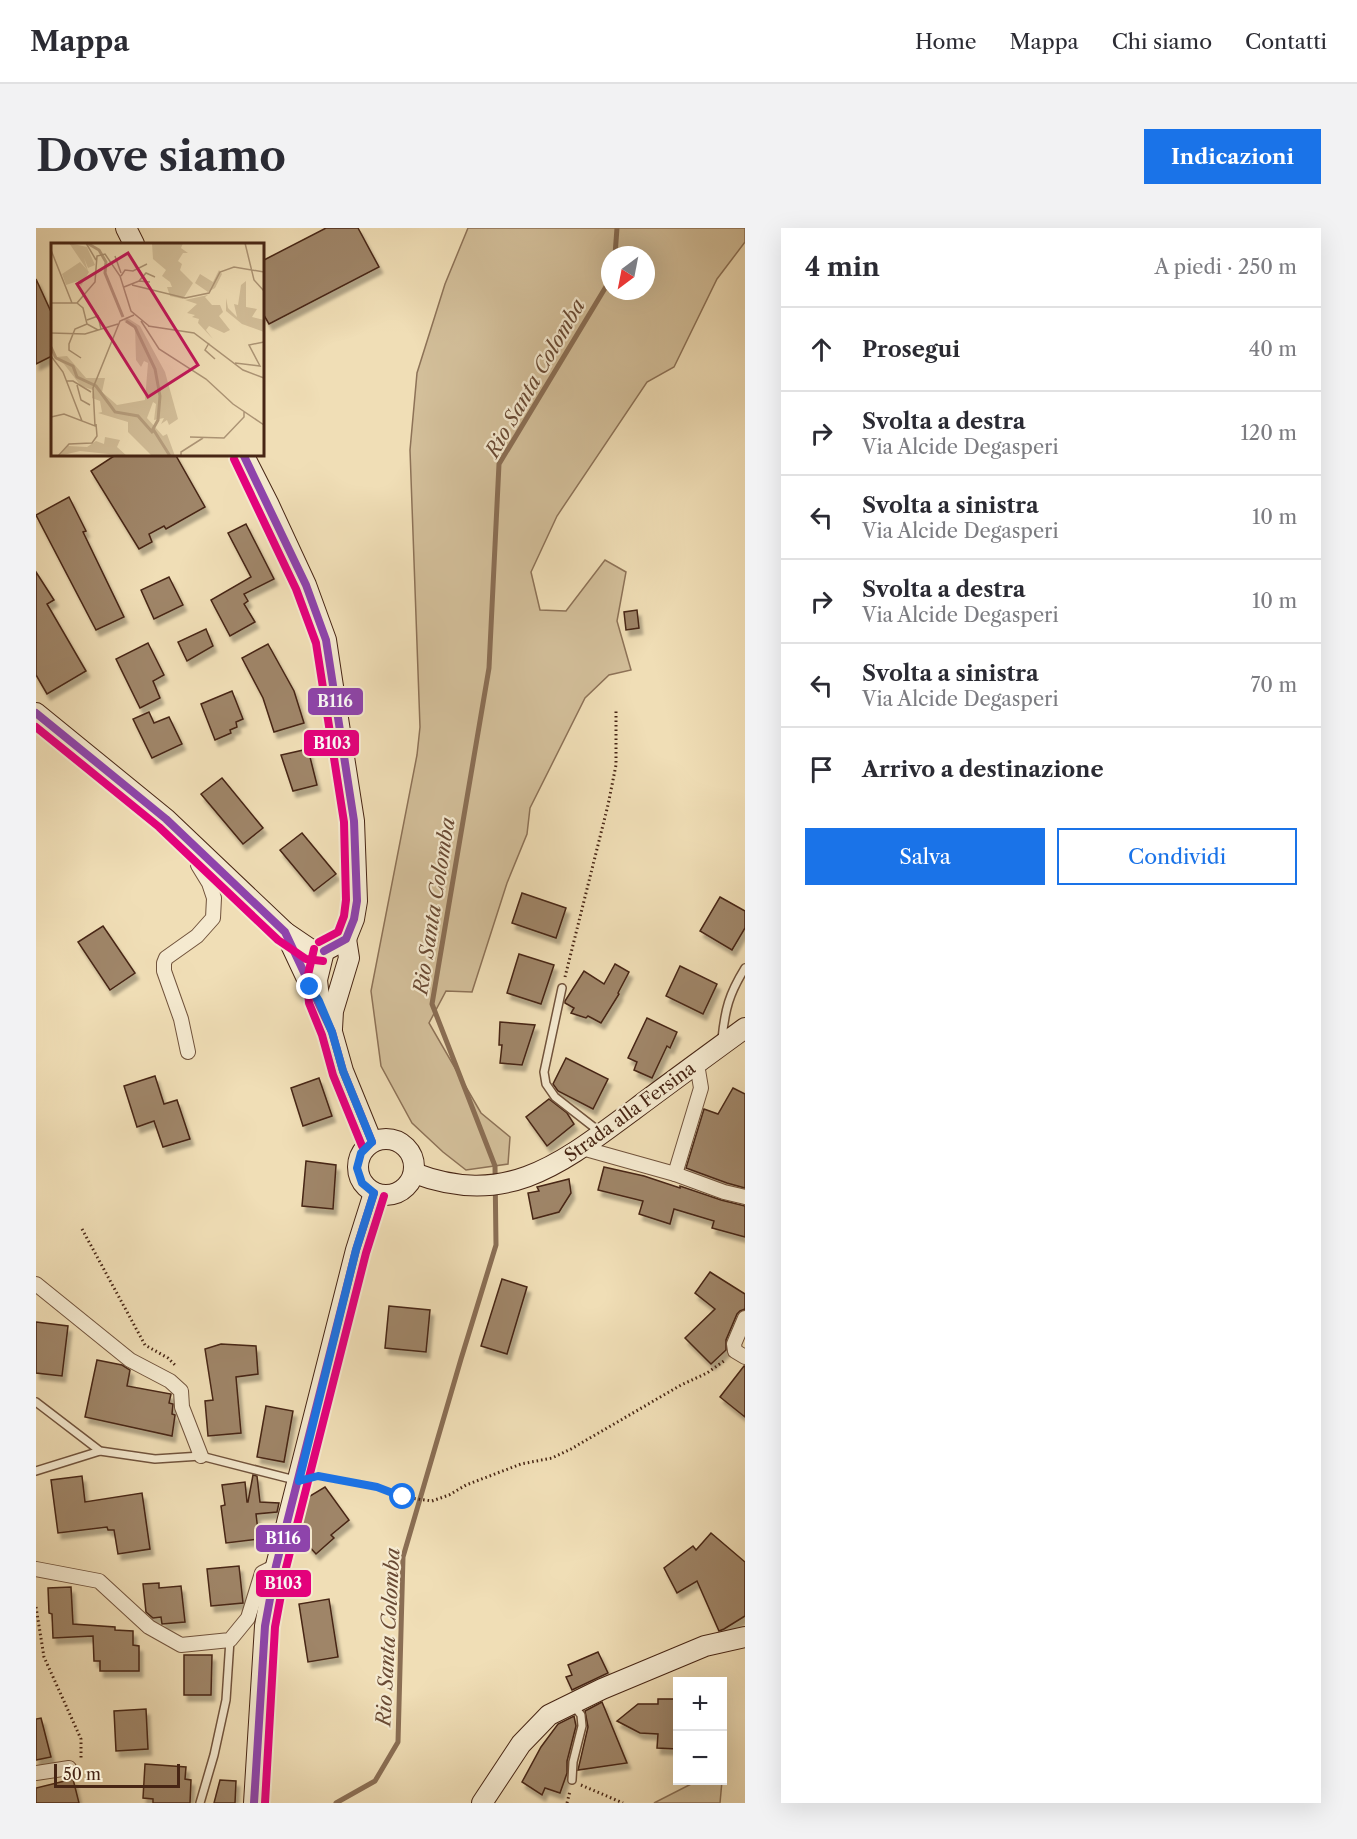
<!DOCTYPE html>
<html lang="it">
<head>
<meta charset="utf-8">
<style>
	:root { --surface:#fff; --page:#f2f2f3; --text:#2b2b33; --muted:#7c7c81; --line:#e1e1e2; --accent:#1a73e8 }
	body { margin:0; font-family:"Libre Caslon Text",serif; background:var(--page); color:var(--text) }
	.controls { position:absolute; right:18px; bottom:18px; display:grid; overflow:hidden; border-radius:0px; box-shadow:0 6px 24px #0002 }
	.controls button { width:54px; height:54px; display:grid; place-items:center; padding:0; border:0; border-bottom:2px solid var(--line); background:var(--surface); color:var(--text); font:30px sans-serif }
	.compass { position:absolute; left:565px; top:18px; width:54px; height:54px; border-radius:50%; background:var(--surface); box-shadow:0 6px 24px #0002; rotate:212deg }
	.scale { position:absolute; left:18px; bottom:15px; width:126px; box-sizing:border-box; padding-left:6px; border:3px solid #472514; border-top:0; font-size:16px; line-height:21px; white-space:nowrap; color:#472514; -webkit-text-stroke:4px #f5ead0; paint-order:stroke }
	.stop { position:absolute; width:18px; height:18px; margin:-14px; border:4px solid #1a73e8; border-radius:50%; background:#fff }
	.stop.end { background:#1a73e8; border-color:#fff; box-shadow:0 2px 6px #0008 }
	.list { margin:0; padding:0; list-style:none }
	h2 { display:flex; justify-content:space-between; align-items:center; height:78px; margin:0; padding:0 24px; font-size:26px }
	h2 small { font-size:20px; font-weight:400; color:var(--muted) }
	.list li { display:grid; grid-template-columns:39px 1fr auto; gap:18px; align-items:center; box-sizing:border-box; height:84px; padding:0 24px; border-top:2px solid var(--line) }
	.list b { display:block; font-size:22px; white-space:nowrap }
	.list p { margin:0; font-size:20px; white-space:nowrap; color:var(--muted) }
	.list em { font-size:20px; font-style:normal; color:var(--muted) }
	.actions { display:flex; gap:12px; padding:18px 24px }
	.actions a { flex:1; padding:14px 0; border:2px solid var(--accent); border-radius:0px; text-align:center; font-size:21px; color:var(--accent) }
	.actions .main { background:var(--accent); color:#fff }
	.icon { flex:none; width:33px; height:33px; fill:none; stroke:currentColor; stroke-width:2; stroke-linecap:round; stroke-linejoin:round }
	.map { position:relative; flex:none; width:709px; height:1575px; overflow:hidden; border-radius:0px }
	header { display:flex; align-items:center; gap:36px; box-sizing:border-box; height:84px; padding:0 30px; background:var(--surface); border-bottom:2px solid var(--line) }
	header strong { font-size:28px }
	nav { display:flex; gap:33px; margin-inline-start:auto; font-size:21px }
	.intro { display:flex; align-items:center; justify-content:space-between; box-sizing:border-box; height:144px; padding:0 36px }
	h1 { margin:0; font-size:42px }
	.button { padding:15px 27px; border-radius:0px; background:var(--accent); color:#fff; font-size:21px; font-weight:700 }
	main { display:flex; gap:36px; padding:0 36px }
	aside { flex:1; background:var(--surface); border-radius:0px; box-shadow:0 6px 24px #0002 }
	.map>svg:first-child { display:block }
	.green { fill:#d3bf9a; stroke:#8d7257; stroke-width:1.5; fill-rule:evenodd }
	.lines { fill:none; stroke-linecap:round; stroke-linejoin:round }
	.stream { stroke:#8a6e54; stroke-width:5 }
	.building { fill:#9f8568; stroke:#472514; stroke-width:1.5; filter:url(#shadow) }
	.lane-casing { stroke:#71533c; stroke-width:10 }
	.street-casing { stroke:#71533c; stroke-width:16 }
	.secondary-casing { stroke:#472514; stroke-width:22 }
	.path { stroke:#472514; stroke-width:3; stroke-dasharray:1.5 3; stroke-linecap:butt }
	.lane { stroke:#f5ead0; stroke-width:7 }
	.street { stroke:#f5ead0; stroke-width:14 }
	.secondary { stroke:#f5ead0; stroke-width:20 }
	.bus-1-casing { stroke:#f5ead0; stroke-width:12 }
	.bus-2-casing { stroke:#f5ead0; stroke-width:12 }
	.bus-1 { stroke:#8e44ad; stroke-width:8 }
	.bus-2 { stroke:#e5007d; stroke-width:8 }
	.route { stroke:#1a73e8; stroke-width:8 }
	.labels { text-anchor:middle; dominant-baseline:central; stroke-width:4.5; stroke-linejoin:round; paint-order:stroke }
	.street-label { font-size:18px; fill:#472514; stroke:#f5ead0 }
	.water-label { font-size:20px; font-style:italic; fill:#694a34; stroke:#f5ead0 }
	.inset-river { fill:none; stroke:#b79f7f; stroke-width:3 }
	.inset-road { fill:none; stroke:#ac9475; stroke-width:1.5 }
	.view { fill:#c2185b; fill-opacity:0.15; stroke:#c2185b; stroke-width:3 }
	.inset-edge { fill:none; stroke:#472514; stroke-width:3 }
	.line-badge { stroke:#f5ead0; stroke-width:2 }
	.badge-label { font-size:16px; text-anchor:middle; font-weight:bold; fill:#fff }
</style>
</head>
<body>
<header>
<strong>Mappa</strong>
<nav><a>Home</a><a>Mappa</a><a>Chi siamo</a><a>Contatti</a></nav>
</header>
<div class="intro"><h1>Dove siamo</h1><a class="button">Indicazioni</a></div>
<main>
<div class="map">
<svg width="709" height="1575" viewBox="0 0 709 1575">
	<defs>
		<filter id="shadow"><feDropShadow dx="3.5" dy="6" stdDeviation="1.5" flood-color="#0004"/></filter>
	</defs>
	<rect width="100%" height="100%" fill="#f0deb6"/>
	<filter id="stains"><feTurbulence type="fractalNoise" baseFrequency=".00333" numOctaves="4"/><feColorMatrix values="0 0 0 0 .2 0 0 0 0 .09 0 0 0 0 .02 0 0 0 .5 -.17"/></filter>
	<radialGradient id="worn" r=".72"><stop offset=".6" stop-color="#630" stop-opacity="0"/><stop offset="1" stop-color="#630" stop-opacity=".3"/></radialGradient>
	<g class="green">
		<path d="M432,0H709V14L681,51L638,139L611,154L521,288L495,344L504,382L530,383L569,332L590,344L581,393L595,442L573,447L549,470L494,580L491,606L471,655L436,764L410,763L393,795L445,885L474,909L472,936L430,942L407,924L376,895L345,838L335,763L381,527L384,499L374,222L381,145L409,56ZM574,27H610V63H574Z"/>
		<path d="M661,1553H686L684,1575H618Z"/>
	</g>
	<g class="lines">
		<g class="stream">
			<path d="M579,27L581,0"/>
			<path d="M300,1575L339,1553L362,1514L367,1329L425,1131L460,1017L459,938L396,776L453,440L463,236L574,52"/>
		</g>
	</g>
	<g class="building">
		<path d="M290,0H322L343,39L233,96L226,84V33Z"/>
		<path d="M0,51L16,86V128L0,136Z"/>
		<path d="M81,226H139L169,279L130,301L128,298L113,306L116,314L103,321L55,243Z"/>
		<path d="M33,269L50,303L47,304L88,389L60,402L0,287Z"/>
		<path d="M210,296L238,351L208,366L212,373L208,376L219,394L194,408L175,372L215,349L192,305Z"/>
		<path d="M0,344L18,372L11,376L50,443L11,466L0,447Z"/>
		<path d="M133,349L147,377L118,391L105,362Z"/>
		<path d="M601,382L603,400L590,402L588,384Z"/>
		<path d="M170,401L177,418L151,433L142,414Z"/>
		<path d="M112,415L128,447L117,453L124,470L104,480L80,431Z"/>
		<path d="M232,416L258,463L268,495L238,504L227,470L206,430Z"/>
		<path d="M196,463L207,491L200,494L201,499L194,502L195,505L179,512L165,476Z"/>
		<path d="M113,484L118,495L133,489L146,516L116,530L97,491Z"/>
		<path d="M272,521L281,557L257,563L245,527Z"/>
		<path d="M186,550L227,600L207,616L165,566Z"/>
		<path d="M266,605L300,646L278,663L244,622Z"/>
		<path d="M486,665L530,680L520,710L476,695Z"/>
		<path d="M684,669L709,683V700L696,722L664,703Z"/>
		<path d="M67,698L99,745L74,762L42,714Z"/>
		<path d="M483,726L518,737L505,776L471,765Z"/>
		<path d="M579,736L593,744L582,765L583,766L565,795L552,788L550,790L535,785L538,780L529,775V773L548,743L568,756Z"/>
		<path d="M644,738L681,756L667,786L630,768Z"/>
		<path d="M611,790L641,804L634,820L631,818L616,850L598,842L601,834L592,830Z"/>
		<path d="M464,794L499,797L486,837L464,835L466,817H463Z"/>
		<path d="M530,830L572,851L557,881L522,863L517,856Z"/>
		<path d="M119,848L128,876L141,872L154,911L127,919L118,893L101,899L88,858Z"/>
		<path d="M283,850L296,888L267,898L255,860Z"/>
		<path d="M697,860L709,866V960L691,955L650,940L668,881L682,886Z"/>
		<path d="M513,871L531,885L538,896L511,918L490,889Z"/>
		<path d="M270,933L300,937L297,981L266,978Z"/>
		<path d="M568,939L608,948L644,960V958L685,972L709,978V1009L676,1000L678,993L638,981L634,996L603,986L607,973L562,962Z"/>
		<path d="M533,951L535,965L523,984L497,991L492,965L503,963L501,959Z"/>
		<path d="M674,1044L709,1066V1081L704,1083L701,1086L690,1112V1122L675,1136L649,1110L679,1081L659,1065Z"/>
		<path d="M466,1051L491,1059L471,1126L445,1118Z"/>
		<path d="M353,1078L394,1082L390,1124L349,1120Z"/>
		<path d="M0,1094L32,1098L26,1148L0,1145Z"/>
		<path d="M185,1116L220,1118L222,1146L200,1149L205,1205L172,1208L169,1173L177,1172L169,1121Z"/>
		<path d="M61,1132L86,1137L94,1142L91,1158L135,1166L133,1175L137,1176L136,1186L139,1187L136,1208L49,1189Z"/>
		<path d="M708,1138H709V1189L684,1169Z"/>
		<path d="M230,1178L257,1183L248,1234L221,1229Z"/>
		<path d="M217,1247L221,1248L224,1274L243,1275L241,1284L220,1286L223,1311L190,1315L185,1278L189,1277L186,1257L209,1254L211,1274H212Z"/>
		<path d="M46,1248L49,1274L106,1265L114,1321L82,1326L78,1302H72L71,1299L22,1305L15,1252Z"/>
		<path d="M289,1259L313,1292L295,1307L298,1310L280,1326L261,1305L268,1277L274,1268Z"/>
		<path d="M675,1305L709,1334V1388L688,1401L683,1403L661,1353L641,1365L628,1340L657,1318L660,1322Z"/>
		<path d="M203,1338L207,1375L175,1378L171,1341Z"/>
		<path d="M123,1355V1360L145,1358L149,1394L126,1396L125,1389L117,1390L110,1384L107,1356Z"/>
		<path d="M35,1359L37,1396L79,1399V1402L97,1403V1417L103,1418V1443H64V1433H58L57,1408L17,1410L16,1386L13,1385L12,1360Z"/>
		<path d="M293,1371L302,1429L272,1434L263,1376Z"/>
		<path d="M562,1424L572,1445L536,1462L530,1449L536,1447L532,1437Z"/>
		<path d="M148,1427H176L175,1467H148Z"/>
		<path d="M622,1471H642V1521L621,1520L622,1506L604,1505L581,1493L602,1476H622Z"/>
		<path d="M566,1474L591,1535L542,1542L552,1499L549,1483Z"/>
		<path d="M110,1481L112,1521L80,1523L78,1483Z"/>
		<path d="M538,1488L540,1498L531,1533V1545L524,1565L509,1560L506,1567L486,1554L505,1519L522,1496Z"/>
		<path d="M5,1490L15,1529L0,1532V1491Z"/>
		<path d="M109,1536L150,1539L149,1551L155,1552L154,1575H117V1571L107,1570Z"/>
		<path d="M37,1551L43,1575H0V1560Z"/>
		<path d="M184,1552L200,1553L199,1575H178Z"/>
	</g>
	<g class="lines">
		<defs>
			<g id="lane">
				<path d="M526,760L508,844L510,856L519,869L564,904"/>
				<path d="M686,811C689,781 693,766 709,740"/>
				<path d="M0,1174L64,1223L119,1231L165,1228L259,1252"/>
				<path d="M0,1243L64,1223"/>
				<path d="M536,1552L537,1534L546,1498L545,1487L537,1477"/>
				<path d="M164,1575L178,1527L190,1472L194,1412"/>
			</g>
			<g id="street">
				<path d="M152,824L145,791L128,743V735L130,730L161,708L177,690L178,670L173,655L162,637L168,625"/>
				<path d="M546,920L639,946L688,964L709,969"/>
				<path d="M639,946L665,860L661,836"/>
				<path d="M0,1056L94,1132L134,1153L145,1163L146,1179L165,1228"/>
				<path d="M709,1090L698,1116L699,1123L709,1129"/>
				<path d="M0,1341L63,1353L113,1399L145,1417L194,1412L212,1390L226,1345L240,1338"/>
				<path d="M0,1545L33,1540"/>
			</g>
			<g id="secondary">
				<path d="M90,0L98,16"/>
				<path d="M207,226L232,275L270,357L290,412L296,452L318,593L321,673L318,691L310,711L288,723"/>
				<path d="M0,485L130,591L249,704L274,721L288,723"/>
				<path d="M249,704L296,804L307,843L336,914"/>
				<path d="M283,770L281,752L288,723"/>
				<path d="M296,801L297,783L313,730L310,711"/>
				<circle cx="350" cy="939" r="28"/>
				<path d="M378,945C472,981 527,934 599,881C635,854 672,827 709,800"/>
				<path d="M218,1575L229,1398L240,1338L320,1022L338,965"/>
				<path d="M446,1575L485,1516L513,1487L566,1461L669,1418L709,1409"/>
			</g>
		</defs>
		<use href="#lane" class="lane-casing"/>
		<use href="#street" class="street-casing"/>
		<use href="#secondary" class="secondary-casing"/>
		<g class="path">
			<path d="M529,749L572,577L580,537V482"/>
			<path d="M46,1001L109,1117L132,1130L140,1138"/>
			<path d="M282,1249L341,1259L367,1269L396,1273L413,1267L430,1257L485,1236L516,1230L535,1221L645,1157L671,1145L688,1133"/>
			<path d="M0,1379L8,1429L45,1511V1532"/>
			<path d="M545,1557L587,1575"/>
			<path d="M531,1575L534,1563"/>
		</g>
		<use href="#lane" class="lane"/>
		<use href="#street" class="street"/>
		<use href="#secondary" class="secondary"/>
		<defs>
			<g id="bus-1">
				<path d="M207,226L270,357L290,412L318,593L321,673L318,691L310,711L288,723"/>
				<path d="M0,485L130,591L249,704L296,804L307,843L336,914"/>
				<path d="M218,1575L229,1398L240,1338L320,1022L338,965"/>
			</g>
			<g id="bus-2">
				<path d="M198,231L260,361L280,415L308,594L310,672L308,688L302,704L283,714"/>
				<path d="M0,499L123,599L242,712L270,731L287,733"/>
				<path d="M278,721L271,751L273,775L286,807L297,847L326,918"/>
				<path d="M229,1575L239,1399L250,1340L330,1025L348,968"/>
			</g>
		</defs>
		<use href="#bus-1" class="bus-1-casing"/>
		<use href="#bus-2" class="bus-2-casing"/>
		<use href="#bus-1" class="bus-1"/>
		<use href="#bus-2" class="bus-2"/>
	</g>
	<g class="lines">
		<path class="route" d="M274,759L283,773L296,804L307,843L336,914L325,925L321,940L326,955L338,965L320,1022L263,1253L282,1248L341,1259L367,1269"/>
	</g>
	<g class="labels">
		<g class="street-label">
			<text transform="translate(594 884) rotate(-36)">Strada alla Fersina</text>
		</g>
		<g class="water-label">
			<text transform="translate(499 150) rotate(-60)">Rio Santa Colomba</text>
			<text transform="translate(398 678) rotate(-81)">Rio Santa Colomba</text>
			<text transform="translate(352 1409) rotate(-87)">Rio Santa Colomba</text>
		</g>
	</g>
	<g transform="translate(15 15)">
		<rect width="213" height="213" fill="#f0deb6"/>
		<path d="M18,0L36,4L44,22L37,25L33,15L37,28ZM101,0H132L130,5L137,10H132L127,18L131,21L129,27L142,40L132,56L119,53L116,44H121L119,39L111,33L115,27L102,16ZM29,19L38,29L30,43L27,38L15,42L11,31ZM168,27L171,31L164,45L157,49L144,40L149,31L162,39ZM195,38V64L206,66L201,74L213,77V89L191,81L175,68V55L177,65L186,74L183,61L187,62L190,42ZM157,52L154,54L161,62H169L172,69L168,73L179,87L173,90L158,83L155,87L162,96L147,80L148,76L141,74L144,72L136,70L146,61L134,57ZM75,74L89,83L114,129L127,176L118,182L116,177L110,181L113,175L103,177L105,161L102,159L96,175L112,193L116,191L124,213H101L77,189V179L47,170L51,169L49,158L41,155L42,147L30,143L13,121L2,114L1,106L5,114L16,113L35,135H54L51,149L66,162L94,157L97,120L93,118L90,124L85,117L84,83L73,78ZM54,194L69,197L66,204L76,213L29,208L8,213L17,203L36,204L45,198L53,201Z" fill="#d3bf9a"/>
		<path class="inset-river" d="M36,0L48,7L55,19L54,30L72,74M75,78L84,84L104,126L109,153L107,177L102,186L119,213M0,104L5,115L22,123L26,134L45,143L64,169L87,173L102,190"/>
		<path class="inset-road" d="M35,0L45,17M194,0L203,37L213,48M0,7L21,60M64,13L70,30M70,33L74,27L82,28L96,21M88,38L95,30L104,34M81,42L134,55L158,50L169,29L183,24L213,29M73,44L88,38L99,39M0,60H26M26,60L44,39L46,13L54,11L69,33L80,68L98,83M26,60L32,65L36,81L47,87M36,77L47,73L50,86M90,78L108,106L155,136L182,161L213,182M97,83L143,90L192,127L213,135M0,90L34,91L67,81M158,100L154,107L164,116M0,113L12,129L31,178M30,115L18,107V101L24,86L36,81M184,120L209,123L198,102L213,99M16,138H22L40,149M26,142L30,157L39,162M0,174L13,171L44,183L42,145L69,78L83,72M139,194L173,195L193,174V169M7,213L18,201L41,200L46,193L45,181M18,213H41M130,213V209L152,195"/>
		<path class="view" d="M77,10L147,122L97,154L26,41Z"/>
		<rect width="213" height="213" class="inset-edge"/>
	</g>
	<g class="line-badge">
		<rect x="271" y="459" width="57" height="29" rx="6" fill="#8e44ad"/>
		<rect x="267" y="501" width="57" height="28" rx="6" fill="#e5007d"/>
		<rect x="219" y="1296" width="56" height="29" rx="6" fill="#8e44ad"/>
		<rect x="219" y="1341" width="57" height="29" rx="6" fill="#e5007d"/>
	</g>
	<g class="badge-label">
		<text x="299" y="479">B116</text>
		<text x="296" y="521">B103</text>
		<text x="247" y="1316">B116</text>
		<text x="247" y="1361">B103</text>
	</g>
	<rect width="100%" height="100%" filter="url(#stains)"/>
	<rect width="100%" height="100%" fill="url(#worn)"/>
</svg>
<div class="controls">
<button>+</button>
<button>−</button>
</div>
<svg class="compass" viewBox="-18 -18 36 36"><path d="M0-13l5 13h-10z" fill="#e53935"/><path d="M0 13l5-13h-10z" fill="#7c7c81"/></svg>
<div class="scale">50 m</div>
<div class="stop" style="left:367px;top:1269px"></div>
<div class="stop end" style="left:274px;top:759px"></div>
</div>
<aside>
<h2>4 min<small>A piedi · 250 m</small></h2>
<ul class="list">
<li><svg class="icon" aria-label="ahead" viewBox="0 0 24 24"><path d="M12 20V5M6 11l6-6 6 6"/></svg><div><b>Prosegui</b></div><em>40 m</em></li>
<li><svg class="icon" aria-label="right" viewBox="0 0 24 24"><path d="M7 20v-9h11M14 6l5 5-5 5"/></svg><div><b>Svolta a destra</b><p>Via Alcide Degasperi</p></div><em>120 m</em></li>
<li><svg class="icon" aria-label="left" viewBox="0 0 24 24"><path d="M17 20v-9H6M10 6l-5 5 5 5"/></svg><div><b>Svolta a sinistra</b><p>Via Alcide Degasperi</p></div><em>10 m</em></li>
<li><svg class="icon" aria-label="right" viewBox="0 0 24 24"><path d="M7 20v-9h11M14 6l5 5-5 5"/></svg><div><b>Svolta a destra</b><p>Via Alcide Degasperi</p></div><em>10 m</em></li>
<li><svg class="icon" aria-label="left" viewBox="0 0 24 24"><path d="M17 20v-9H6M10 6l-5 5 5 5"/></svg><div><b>Svolta a sinistra</b><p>Via Alcide Degasperi</p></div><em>70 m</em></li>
<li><svg class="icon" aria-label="arrive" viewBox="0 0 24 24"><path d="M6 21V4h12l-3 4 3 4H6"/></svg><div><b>Arrivo a destinazione</b></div></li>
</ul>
<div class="actions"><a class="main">Salva</a><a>Condividi</a></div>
</aside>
</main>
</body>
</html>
